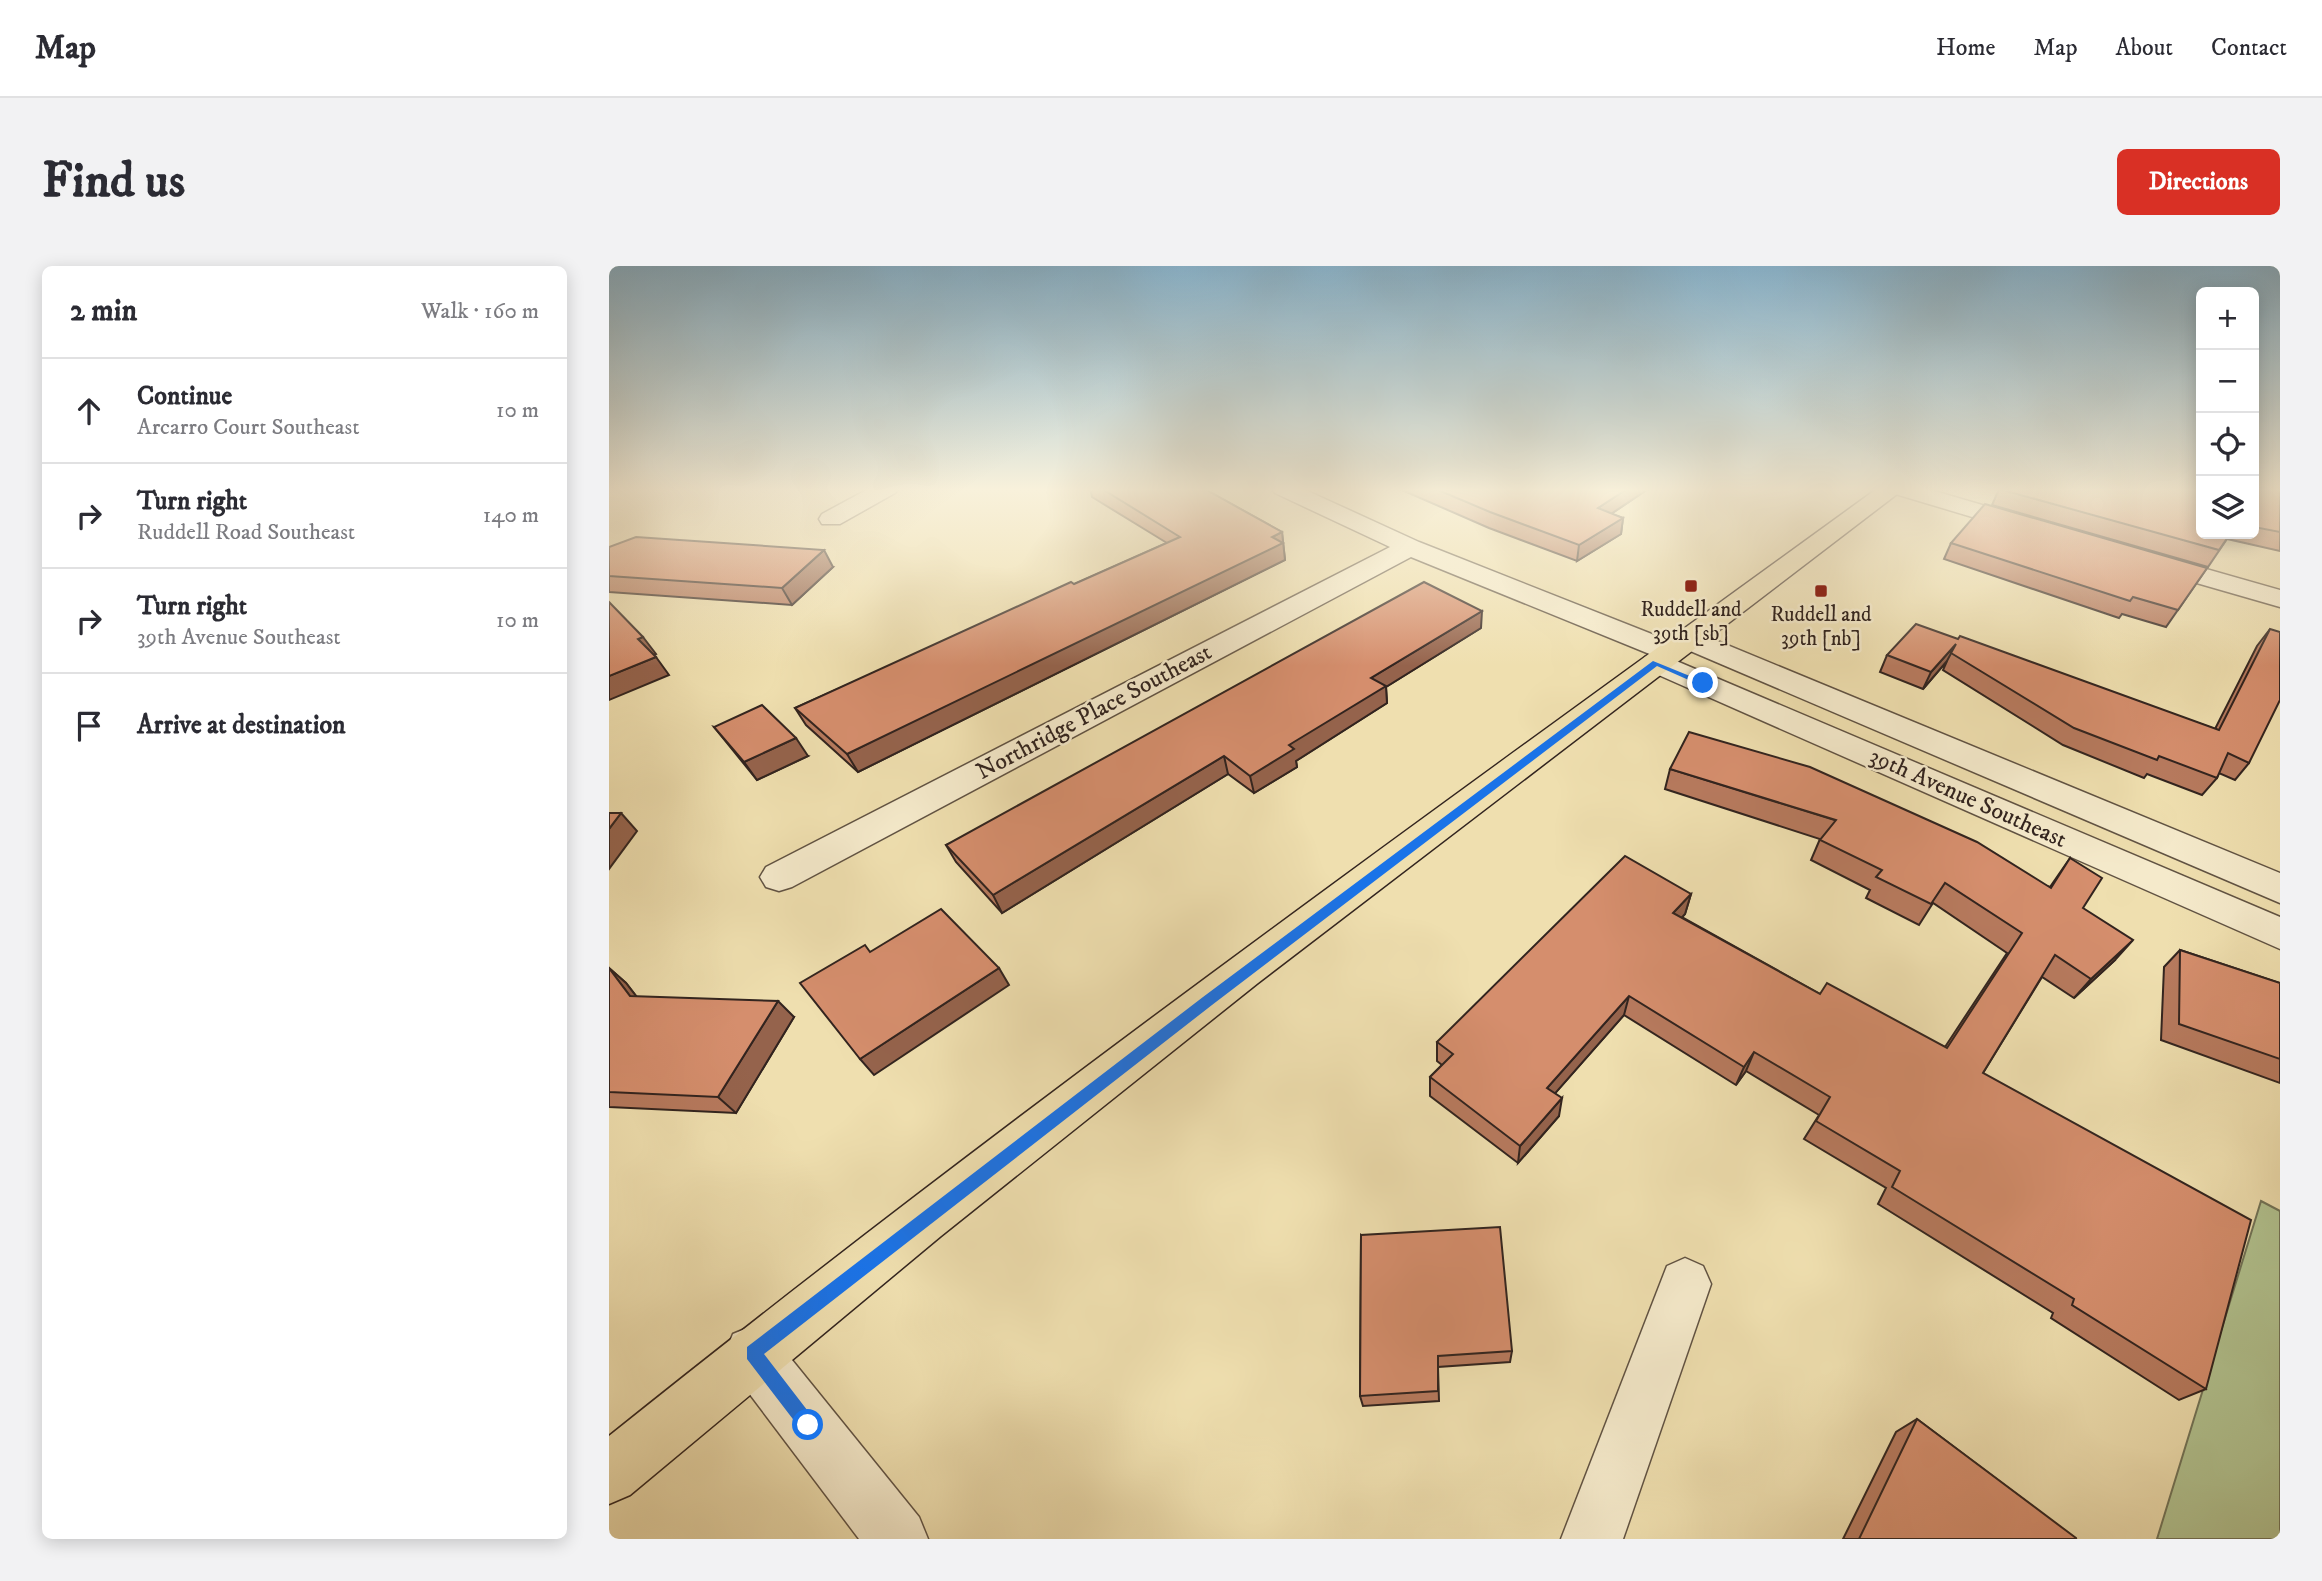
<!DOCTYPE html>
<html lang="en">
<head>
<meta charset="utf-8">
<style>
	:root { --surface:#fff; --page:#f2f2f3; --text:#2b2b33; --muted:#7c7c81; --line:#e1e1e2; --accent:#d93025 }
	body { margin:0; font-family:"IM FELL DW Pica",serif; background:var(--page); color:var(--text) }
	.controls { position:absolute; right:21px; top:21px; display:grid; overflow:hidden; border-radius:10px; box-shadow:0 4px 18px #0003 }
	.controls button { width:63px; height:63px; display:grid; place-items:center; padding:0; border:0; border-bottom:2px solid var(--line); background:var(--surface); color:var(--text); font:35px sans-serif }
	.stop { position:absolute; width:21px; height:21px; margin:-16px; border:5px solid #1a73e8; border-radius:50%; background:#fff }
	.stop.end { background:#1a73e8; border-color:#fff; box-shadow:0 2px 7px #0008 }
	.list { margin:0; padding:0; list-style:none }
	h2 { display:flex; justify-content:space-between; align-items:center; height:91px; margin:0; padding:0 28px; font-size:30px }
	h2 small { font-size:23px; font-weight:400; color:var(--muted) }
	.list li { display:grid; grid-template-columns:46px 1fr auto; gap:21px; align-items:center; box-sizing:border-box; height:105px; padding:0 28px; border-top:2px solid var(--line) }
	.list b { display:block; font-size:26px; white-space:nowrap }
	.list p { margin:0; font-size:23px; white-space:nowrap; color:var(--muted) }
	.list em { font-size:23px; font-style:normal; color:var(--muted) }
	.icon { flex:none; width:38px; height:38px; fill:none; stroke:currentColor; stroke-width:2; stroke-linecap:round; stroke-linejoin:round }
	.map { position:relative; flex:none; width:1671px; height:1273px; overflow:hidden; border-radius:10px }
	header { display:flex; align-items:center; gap:42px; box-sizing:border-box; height:98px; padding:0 35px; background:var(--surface); border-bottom:2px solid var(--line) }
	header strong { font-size:33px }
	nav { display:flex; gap:38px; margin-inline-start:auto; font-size:24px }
	.intro { display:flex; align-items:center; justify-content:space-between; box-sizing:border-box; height:168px; padding:0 42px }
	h1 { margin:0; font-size:49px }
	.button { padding:18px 32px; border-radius:10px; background:var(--accent); color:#fff; font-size:24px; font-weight:700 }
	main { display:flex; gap:42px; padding:0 42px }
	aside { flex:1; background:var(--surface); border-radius:10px; box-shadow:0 4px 18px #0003 }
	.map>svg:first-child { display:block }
	.green { fill:#b2c390; stroke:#727458; stroke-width:2 }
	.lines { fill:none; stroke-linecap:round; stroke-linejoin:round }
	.minor-casing { stroke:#615343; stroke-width:3 }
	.major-casing { stroke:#32241f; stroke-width:3 }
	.minor { fill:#f5eacb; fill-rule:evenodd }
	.major { fill:#efdfaf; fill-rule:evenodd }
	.wall { fill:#b77a5e; stroke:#32241f; stroke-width:2 }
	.shaded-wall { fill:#95634c; stroke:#32241f; stroke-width:2 }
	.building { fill:#d58e6d; stroke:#32241f; stroke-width:2 }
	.route { fill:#1a73e8 }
	.poi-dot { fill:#8f2418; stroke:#f5eacb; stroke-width:2.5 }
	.labels { text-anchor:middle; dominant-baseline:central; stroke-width:5; stroke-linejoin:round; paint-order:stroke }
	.far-poi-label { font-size:21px; fill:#32241f; stroke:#f5eacb }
	.street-label { font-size:24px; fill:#32241f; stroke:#f5eacb }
</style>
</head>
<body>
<header>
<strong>Map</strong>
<nav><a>Home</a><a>Map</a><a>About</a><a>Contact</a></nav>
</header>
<div class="intro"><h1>Find us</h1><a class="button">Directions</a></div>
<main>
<aside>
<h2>2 min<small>Walk · 160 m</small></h2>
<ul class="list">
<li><svg class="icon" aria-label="ahead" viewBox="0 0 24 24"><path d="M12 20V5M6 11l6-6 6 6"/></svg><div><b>Continue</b><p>Arcarro Court Southeast</p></div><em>10 m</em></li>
<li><svg class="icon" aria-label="right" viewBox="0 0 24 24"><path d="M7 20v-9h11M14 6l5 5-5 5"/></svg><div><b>Turn right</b><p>Ruddell Road Southeast</p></div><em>140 m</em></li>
<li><svg class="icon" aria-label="right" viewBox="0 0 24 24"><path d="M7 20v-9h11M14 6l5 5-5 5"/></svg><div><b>Turn right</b><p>39th Avenue Southeast</p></div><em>10 m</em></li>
<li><svg class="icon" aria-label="arrive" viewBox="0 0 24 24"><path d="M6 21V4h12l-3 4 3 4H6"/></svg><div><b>Arrive at destination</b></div></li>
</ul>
</aside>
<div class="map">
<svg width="1671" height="1273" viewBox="0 0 1671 1273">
	<rect width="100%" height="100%" fill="#efdfaf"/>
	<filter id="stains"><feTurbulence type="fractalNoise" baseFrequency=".00286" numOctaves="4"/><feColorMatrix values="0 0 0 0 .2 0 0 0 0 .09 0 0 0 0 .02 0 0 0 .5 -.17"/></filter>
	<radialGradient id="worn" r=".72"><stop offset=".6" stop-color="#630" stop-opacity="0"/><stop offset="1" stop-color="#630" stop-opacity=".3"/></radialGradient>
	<path class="green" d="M1652,935L1671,945V1273H1548Z"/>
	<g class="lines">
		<defs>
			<g id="minor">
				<path d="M261,222H290L286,227L231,258H213L210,253L213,248Z"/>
				<path d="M662,222H692L810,276L1068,378L1064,373L1069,367L1079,364L1089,367L1671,607V637L1072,381L1076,386L1071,392L1065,394L1671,651V683L1036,403L1032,397L1036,391L1043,389L802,291L183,621L170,625L157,621L151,611L157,601L781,281L666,227Z"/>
				<path d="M1279,222H1315L1428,255L1431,260L1428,265H1410L1283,227Z"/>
				<path d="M1541,287L1671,324V341L1532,301L1528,295L1532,289Z"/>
				<path d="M1076,992L1094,1000L1102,1018L1014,1273H952L1058,1000Z"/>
				<path d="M143,1060L162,1068L310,1251L319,1273H250L124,1106L116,1087L124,1068Z"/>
			</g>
			<path id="major" d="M1269,222H1296L649,717L332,970L21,1229L0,1238V1170C412,839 842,532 1269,222Z"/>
		</defs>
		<use href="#minor" class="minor-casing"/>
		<use href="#major" class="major-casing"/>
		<use href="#minor" class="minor"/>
		<use href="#major" class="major"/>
	</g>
	<g class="wall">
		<path d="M481,221H592L673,266L676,294L249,506L197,459L186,442L558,277L483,231Z"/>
		<path d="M786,221H1042L1002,248L1014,252L1012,268L968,295L880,262Z"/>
		<path d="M1590,221H1592V268H1645V221H1671V285L1618,273L1599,301L1383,239L1390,223L1575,224H1590Z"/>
		<path d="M1342,277L1598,302L1557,361L1513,348L1510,352L1335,293Z"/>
		<path d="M0,281L224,301L183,339L0,326Z"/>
		<path d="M872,362L777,421L778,437L687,495L688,501L645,527L619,508L393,647L347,596L337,579Z"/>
		<path d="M1661,363L1640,497L1626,514L1610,507L1608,512L1593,529L1538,508L1535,512L1454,479L1334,404L1338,395L1314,423L1271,406L1278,389L1349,373L1606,463L1648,380Z"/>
		<path d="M105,461L199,490L148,514Z"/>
		<path d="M1061,503L1441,621L1461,592L1474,642L1506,694L1465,732L1433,711L1374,807L1597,1123L1570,1134L1442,1052L1444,1047L1269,938L1277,922L1195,873L1210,849L1137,805L1127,819L1015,749L946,827L950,850L909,897L821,830V811L833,799L828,795V776L1082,628L1076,648L1073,651L1211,728L1336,781L1398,687L1324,637L1310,659L1257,632L1261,624L1202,594L1211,573L1056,523Z"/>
		<path d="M1571,684L1671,717V817L1552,774L1555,701Z"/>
		<path d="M0,702L17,717L28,731L185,751L127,847L0,841Z"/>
		<path d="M752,969L903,1085L901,1096L829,1101L830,1135L754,1140L751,1130Z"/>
		<path d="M1308,1153L1467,1273H1234L1287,1166Z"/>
	</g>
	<g class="shaded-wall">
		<path d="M1021,221H1042L987,258L989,242Z"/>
		<path d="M1014,252L1012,268L968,295L970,279Z"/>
		<path d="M673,266L676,294L249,506L238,488Z"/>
		<path d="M215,284L224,301L183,339L173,322Z"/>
		<path d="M873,345L872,362L777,421L778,437L687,495L688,501L645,527L641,510L680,479L762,412Z"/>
		<path d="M34,371L47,388L42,390L29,373Z"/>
		<path d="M1347,378L1338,395L1314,423L1322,406Z"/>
		<path d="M47,391L60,409L0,434V410Z"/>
		<path d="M187,472L199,490L148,514L135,496Z"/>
		<path d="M615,490L619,508L393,647L384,629Z"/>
		<path d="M12,547L28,565L0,603V563Z"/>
		<path d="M1082,628L1076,648L1059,667L1064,647Z"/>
		<path d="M1524,674L1506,694L1465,732L1482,713Z"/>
		<path d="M0,702L17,717L40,747L21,730Z"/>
		<path d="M390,702L400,719L265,809L251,793Z"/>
		<path d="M1020,730L1015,749L935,840L938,822Z"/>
		<path d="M169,735L185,751L127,847L109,831Z"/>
		<path d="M1145,786L1137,805L1127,819L1135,801Z"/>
		<path d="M953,832L950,850L909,897L911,880Z"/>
	</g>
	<g class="building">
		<path d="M490,221H592L673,266L663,271L674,277L238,488L186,442L462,316L465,318L571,271Z"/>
		<path d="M822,221H1021L989,242L1014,252L970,279L881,246Z"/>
		<path d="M1391,221H1565L1575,224L1577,221H1581L1592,225V268H1621L1610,284L1390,223Z"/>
		<path d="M1645,221H1671V266L1645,261Z"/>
		<path d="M1376,238L1598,302L1569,344L1524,331L1521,335L1342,277Z"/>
		<path d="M27,271L215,284L173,322L0,310V281Z"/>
		<path d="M815,316L873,345L762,412L777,420L680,479L685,483L641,510L615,490L384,629L337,579Z"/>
		<path d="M0,336L34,371L29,373L47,391L0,410Z"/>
		<path d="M1307,358L1349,373L1351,370L1610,464L1661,363L1671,366V434L1640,497L1619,487L1608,512L1550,490L1548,494L1465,462L1342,387L1347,378L1322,406L1278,389Z"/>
		<path d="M153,439L187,472L135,496L105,461Z"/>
		<path d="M1080,466L1201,501L1368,576L1442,622L1461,592L1493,612L1474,642L1524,674L1482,713L1446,689L1374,807L1642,954L1597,1123L1463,1039L1465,1033L1283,921L1291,905L1207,855L1221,831L1145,786L1135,801L1020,730L938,822L953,832L911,880L821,811L844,788L828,776L1016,590L1082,628L1064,647L1211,728L1218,717L1338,782L1413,667L1336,617L1322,638L1267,611L1273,604L1211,574L1227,554L1061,503Z"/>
		<path d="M0,547H12L0,563Z"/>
		<path d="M332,643L390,702L251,793L191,717L256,679L261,686Z"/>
		<path d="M1571,684L1671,717V793L1570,758Z"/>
		<path d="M0,702L21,730L169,735L109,831L0,826Z"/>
		<path d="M891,961L903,1085L829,1090V1125L751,1130L752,969Z"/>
		<path d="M1308,1153L1467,1272V1273H1250Z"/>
	</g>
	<linearGradient id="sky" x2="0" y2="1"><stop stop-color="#89b7d2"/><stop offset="0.56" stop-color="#f8f1db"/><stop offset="1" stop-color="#f8f1db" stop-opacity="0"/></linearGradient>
	<rect width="1671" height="400" fill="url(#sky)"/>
	<path class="route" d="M1044,395L1098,417L1091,419L1048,400L603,739L155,1088L205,1153L207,1159L205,1165L199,1167L193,1165L138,1093V1081L594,731Z"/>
	<g class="poi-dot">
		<rect x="1075" y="313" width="14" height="14" rx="3.5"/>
		<rect x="1205" y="318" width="14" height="14" rx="3.5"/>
	</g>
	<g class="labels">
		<g class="far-poi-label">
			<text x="1082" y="344">Ruddell and<tspan x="1082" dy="24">39th [sb]</tspan></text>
			<text x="1212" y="349">Ruddell and<tspan x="1212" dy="24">39th [nb]</tspan></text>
		</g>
		<g class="street-label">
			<text transform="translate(485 446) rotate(-28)">Northridge Place Southeast</text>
			<text transform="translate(1359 532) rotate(24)">39th Avenue Southeast</text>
		</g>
	</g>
	<rect width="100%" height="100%" filter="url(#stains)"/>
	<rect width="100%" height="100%" fill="url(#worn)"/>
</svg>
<div class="controls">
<button>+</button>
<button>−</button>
<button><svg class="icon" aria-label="locate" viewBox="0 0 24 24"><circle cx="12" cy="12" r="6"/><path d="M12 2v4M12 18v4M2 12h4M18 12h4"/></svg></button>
<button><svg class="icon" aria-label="layers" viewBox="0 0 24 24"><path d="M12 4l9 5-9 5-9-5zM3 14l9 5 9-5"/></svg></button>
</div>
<div class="stop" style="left:199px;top:1159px"></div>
<div class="stop end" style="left:1094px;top:417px"></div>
</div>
</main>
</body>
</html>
